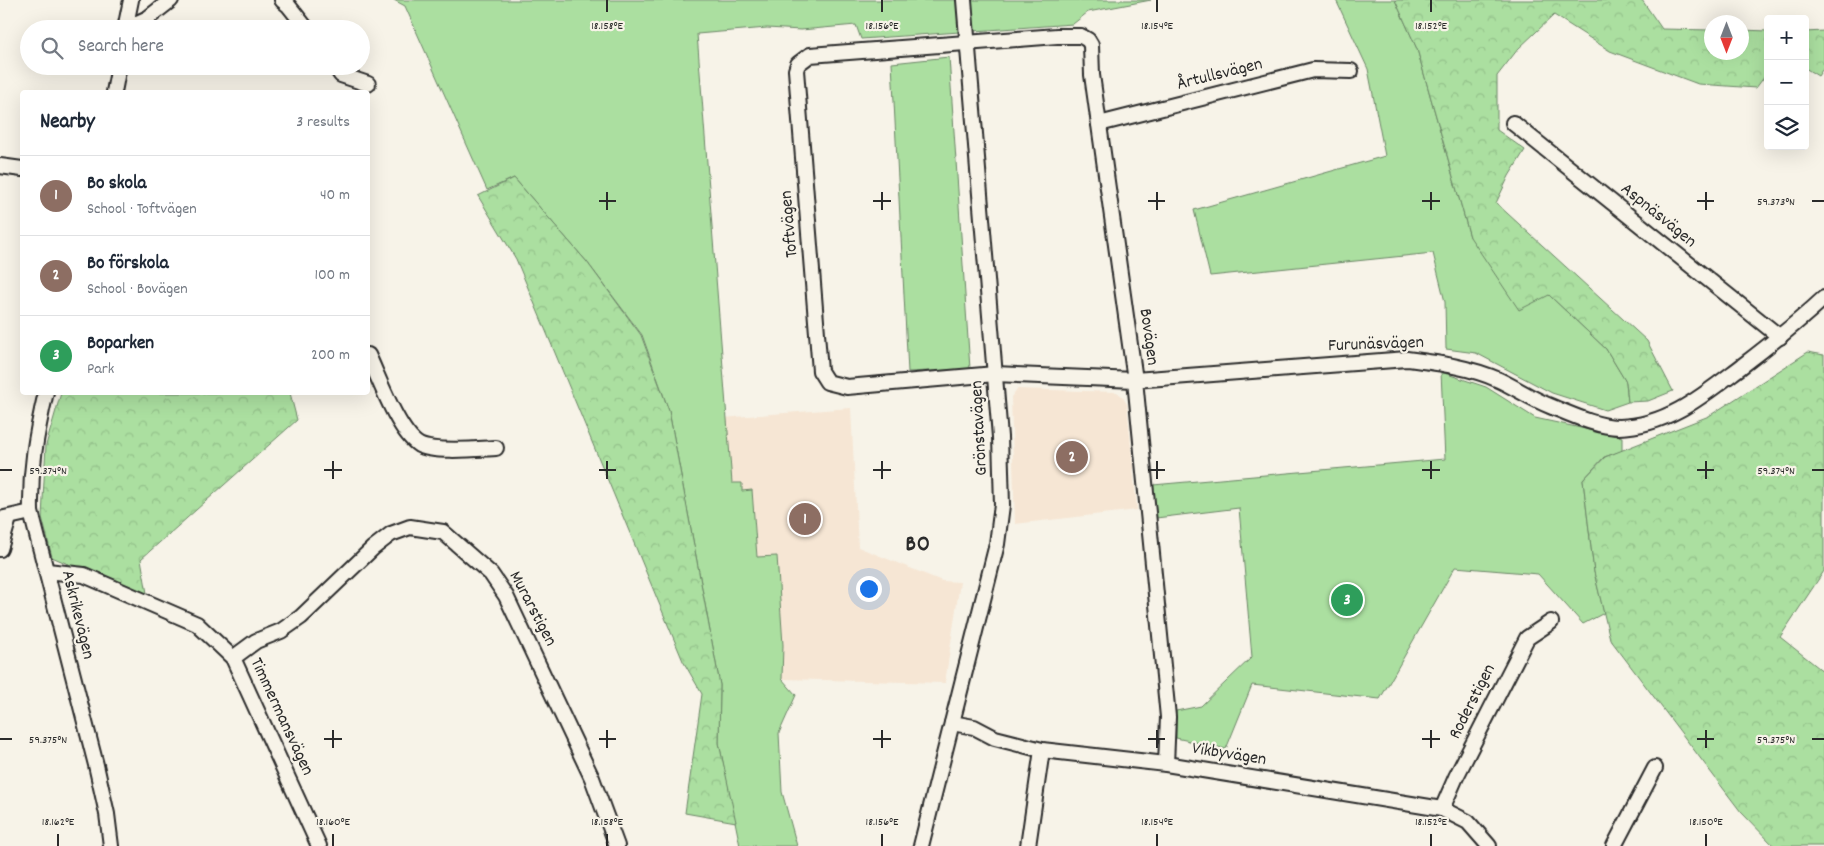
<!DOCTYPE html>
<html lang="en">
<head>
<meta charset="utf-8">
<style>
	:root { --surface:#fff; --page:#f6f6f7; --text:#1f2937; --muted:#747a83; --line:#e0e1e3; --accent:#db2777 }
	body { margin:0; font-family:Dekko,sans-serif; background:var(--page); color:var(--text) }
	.controls { position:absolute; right:15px; top:15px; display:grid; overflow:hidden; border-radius:5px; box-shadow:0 5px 20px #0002 }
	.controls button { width:45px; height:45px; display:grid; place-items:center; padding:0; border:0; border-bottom:1px solid var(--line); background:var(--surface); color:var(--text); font:25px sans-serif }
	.compass { position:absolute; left:1704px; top:15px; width:45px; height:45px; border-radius:50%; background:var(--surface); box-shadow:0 5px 20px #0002; rotate:180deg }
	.you { position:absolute; left:868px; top:588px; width:18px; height:18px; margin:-12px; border:4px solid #fff; border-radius:50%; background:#1a73e8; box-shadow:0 0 0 8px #1a73e833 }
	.badge { display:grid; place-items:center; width:32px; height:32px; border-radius:50%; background:var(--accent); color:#fff; font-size:16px; font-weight:700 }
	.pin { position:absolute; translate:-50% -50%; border:2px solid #fff; box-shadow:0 1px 5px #0006 }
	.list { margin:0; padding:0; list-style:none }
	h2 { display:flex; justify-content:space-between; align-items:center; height:65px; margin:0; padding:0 20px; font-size:21px }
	h2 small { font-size:16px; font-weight:400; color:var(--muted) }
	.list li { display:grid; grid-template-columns:32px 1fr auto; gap:15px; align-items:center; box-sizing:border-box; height:80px; padding:0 20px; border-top:1px solid var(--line) }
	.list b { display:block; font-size:19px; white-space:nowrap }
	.list p { margin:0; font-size:16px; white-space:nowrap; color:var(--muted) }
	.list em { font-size:16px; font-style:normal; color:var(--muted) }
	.icon { flex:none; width:28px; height:28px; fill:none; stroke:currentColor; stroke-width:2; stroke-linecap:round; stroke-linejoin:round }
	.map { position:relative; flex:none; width:1824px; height:846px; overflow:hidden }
	.search { position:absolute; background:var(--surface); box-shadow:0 5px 20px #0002; left:20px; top:20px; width:350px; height:55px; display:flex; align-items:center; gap:12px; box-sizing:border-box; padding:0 18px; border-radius:28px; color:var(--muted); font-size:19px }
	.panel { position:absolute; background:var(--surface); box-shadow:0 5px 20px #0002; left:20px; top:90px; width:350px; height:305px; border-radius:5px }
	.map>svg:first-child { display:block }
	.built { fill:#f6e6d4 }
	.green { fill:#abdfa0; stroke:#6b8566 }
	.forest { fill:url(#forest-crowns); stroke:#6b8566 }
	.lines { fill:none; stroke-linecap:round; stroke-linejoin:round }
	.street-casing { stroke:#2b2b2b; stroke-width:18 }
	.street { stroke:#f7f3e8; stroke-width:14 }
	.ticks { fill:none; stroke:#2b2b2b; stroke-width:2 }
	.labels { text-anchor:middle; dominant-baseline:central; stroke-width:4.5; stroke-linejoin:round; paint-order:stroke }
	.street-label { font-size:18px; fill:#2b2b2b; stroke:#f7f3e8 }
	.district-label { font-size:22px; font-weight:bold; letter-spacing:1px; fill:#2b2b2b; stroke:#f7f3e8 }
	.ticks-label { font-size:12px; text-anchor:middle; fill:#2b2b2b; stroke:#f7f3e8; stroke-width:4.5; stroke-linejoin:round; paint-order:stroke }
</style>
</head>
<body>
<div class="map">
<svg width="1824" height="846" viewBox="0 0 1824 846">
	<defs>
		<pattern id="forest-crowns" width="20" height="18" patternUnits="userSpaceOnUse" patternTransform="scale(1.25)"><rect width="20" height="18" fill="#abdfa0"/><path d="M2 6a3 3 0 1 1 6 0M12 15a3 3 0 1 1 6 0" fill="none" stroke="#93c08a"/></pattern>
	</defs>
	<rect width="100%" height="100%" fill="#f7f3e8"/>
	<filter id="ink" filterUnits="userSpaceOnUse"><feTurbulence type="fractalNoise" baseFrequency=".02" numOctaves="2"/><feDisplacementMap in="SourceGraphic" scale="10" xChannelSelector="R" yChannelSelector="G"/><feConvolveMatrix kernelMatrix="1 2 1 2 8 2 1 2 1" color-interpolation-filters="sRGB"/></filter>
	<g filter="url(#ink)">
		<g class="built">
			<path d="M1017,389L1117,392L1122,396L1127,404L1137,510L1015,524L1011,397Z"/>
			<path d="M851,408L858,547L942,581L960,582L945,683L782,679L783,645L777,556L757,557L752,490L742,491L732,483L722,418Z"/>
		</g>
		<g class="green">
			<path d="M394,0H1151L1088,12L1073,24L861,39L856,25L801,30L767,28L697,34L732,483H742V491L752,490L757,557L777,556L783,645L782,679L796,695L779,733L782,792L797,846H740L719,743L720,685L669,411L642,335L587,262L514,178L487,190L405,6Z"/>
			<path d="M1336,0H1395L1417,49L1470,237L1549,295L1606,349L1626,382L1628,402L1605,410L1552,393L1476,353L1446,349L1445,302L1433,253L1210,276L1194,210L1385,156L1368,69Z"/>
			<path d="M949,57L970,369L908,372L892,63Z"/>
			<path d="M1441,372L1486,387L1535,418L1622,437V451L1604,457L1583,480L1594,572L1604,613L1583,624L1538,574L1455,567L1380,699L1252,685L1226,749L1176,738V711L1201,706L1252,657L1239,508L1156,518L1153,485L1445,459Z"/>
		</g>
		<g class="forest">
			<path d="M1395,0H1642L1662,29L1711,30L1712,52H1742V30L1768,31V72L1756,88L1698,84L1610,51L1554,15L1518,49L1497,76V130L1525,150L1509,176L1496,203L1647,341L1673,391L1648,401L1628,402L1626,382L1606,349L1549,295L1519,310L1470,237L1417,49Z"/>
			<path d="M1824,31V67L1818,76L1805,68V32Z"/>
			<path d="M514,178L587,262L641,335L669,411L720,685L719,743L736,822L685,813L702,694L683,661L516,259L478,196Z"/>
			<path d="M1808,352L1824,355V571L1780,637L1824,672V846H1774L1741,812L1610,639L1594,572L1583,480L1605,457L1709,416Z"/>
			<path d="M61,393H290L297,420L141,559L148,599L52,557L42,517L46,445Z"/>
		</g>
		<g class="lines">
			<defs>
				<g id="street">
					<path d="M282,0L288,5L307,29"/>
					<path d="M126,28L148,18L171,0"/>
					<path d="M125,29L131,0"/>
					<path d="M335,66L341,75L368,84"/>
					<path d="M114,92L119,66"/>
					<path d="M1513,123L1780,337"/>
					<path d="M1099,124L1313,70L1351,71"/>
					<path d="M0,166L22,169"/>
					<path d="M368,355C379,378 398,432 419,445C434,453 477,449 496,448"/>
					<path d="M46,392C36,435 30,469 31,512L96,765L107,814L111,846"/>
					<path d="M0,519L31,512"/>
					<path d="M0,549L9,518"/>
					<path d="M47,571L84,575L197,624L233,658L319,846"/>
					<path d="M233,658L256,641L281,631L301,617L373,548L391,534L410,527L443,532L491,574L506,596L592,778L617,846"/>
					<path d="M952,723L974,727L995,738L1042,750L1166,764L1442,809L1468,822L1489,846"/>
					<path d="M1166,764L1168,717L1135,380L1092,75L1091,45L1088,40L1081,36H1057L810,55L798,64L796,70L820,371L827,382L847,387L995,374L1135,380L1407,359C1438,363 1470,367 1499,380C1516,388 1532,399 1550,406C1570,414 1597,427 1619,427C1668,426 1705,394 1742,366C1771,344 1798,322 1824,298"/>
					<path d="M1442,809L1456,777L1527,638L1551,622"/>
					<path d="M921,846L997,544L1002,505L1000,437L964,0"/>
					<path d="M1028,846L1042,750"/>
					<path d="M1614,846L1655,768"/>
				</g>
			</defs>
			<use href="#street" class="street-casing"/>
			<use href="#street" class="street"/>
		</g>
	</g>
	<path class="ticks" d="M607,0V12M882,0V12M1157,0V12M1431,0V12M607,192V210M882,192V210M1157,192V210M1431,192V210M1706,192V210M599,201H616M873,201H891M1148,201H1165M1422,201H1440M1697,201H1714M1812,201H1824M333,461V479M607,461V479M882,461V479M1157,461V479M1431,461V479M1706,461V479M0,470H12M324,470H342M599,470H616M873,470H891M1148,470H1165M1422,470H1440M1697,470H1714M1812,470H1824M333,730V748M607,730V748M882,730V748M1157,730V748M1431,730V748M1706,730V748M0,739H12M324,739H342M599,739H616M873,739H891M1148,739H1165M1422,739H1440M1697,739H1714M1812,739H1824M58,834V846M333,834V846M607,834V846M882,834V846M1157,834V846M1431,834V846M1706,834V846"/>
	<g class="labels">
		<g class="street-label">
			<text transform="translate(1220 75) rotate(-14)">Årtullsvägen</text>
			<text transform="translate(1658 216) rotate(39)">Aspnäsvägen</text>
			<text transform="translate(790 224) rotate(-95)">Toftvägen</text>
			<text transform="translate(1148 337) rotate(82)">Bovägen</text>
			<text transform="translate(1376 345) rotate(-2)">Furunäsvägen</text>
			<text transform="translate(980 428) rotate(-93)">Grönstavägen</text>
			<text transform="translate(532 609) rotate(62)">Murarstigen</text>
			<text transform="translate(77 615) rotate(76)">Askrikevägen</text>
			<text transform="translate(1473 702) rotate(-63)">Roderstigen</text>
			<text transform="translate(281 717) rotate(65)">Timmermansvägen</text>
			<text transform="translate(1229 755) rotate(9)">Vikbyvägen</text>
		</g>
		<g class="district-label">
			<text x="918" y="545">BO</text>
		</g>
	</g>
	<g class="ticks-label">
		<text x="607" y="29">18.158°E</text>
		<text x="882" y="29">18.156°E</text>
		<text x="1157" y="29">18.154°E</text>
		<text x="1431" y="29">18.152°E</text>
		<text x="1776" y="205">59.373°N</text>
		<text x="1776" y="474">59.374°N</text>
		<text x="48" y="474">59.374°N</text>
		<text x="1776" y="743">59.375°N</text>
		<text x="48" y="743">59.375°N</text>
		<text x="58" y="825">18.162°E</text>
		<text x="333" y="825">18.160°E</text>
		<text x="607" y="825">18.158°E</text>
		<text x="882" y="825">18.156°E</text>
		<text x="1157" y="825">18.154°E</text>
		<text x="1431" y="825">18.152°E</text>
		<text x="1706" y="825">18.150°E</text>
	</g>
</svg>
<div class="controls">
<button>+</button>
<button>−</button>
<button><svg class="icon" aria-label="layers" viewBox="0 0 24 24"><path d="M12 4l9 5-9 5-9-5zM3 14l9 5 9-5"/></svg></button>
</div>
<svg class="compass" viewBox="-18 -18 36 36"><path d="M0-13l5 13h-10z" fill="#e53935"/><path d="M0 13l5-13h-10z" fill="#747a83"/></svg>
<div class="you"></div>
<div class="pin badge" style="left:805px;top:519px;background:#8d6e63">1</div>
<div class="pin badge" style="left:1072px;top:457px;background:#8d6e63">2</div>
<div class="pin badge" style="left:1347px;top:600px;background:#2e9e5b">3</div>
<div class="search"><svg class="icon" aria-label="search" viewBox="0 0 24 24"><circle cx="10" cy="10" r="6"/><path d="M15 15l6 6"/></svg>Search here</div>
<section class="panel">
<h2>Nearby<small>3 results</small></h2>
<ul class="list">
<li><span class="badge" style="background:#8d6e63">1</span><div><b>Bo skola</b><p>School · Toftvägen</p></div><em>40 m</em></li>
<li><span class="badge" style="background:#8d6e63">2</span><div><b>Bo förskola</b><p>School · Bovägen</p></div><em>100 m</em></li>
<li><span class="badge" style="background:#2e9e5b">3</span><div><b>Boparken</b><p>Park</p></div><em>200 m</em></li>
</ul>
</section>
</div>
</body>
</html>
